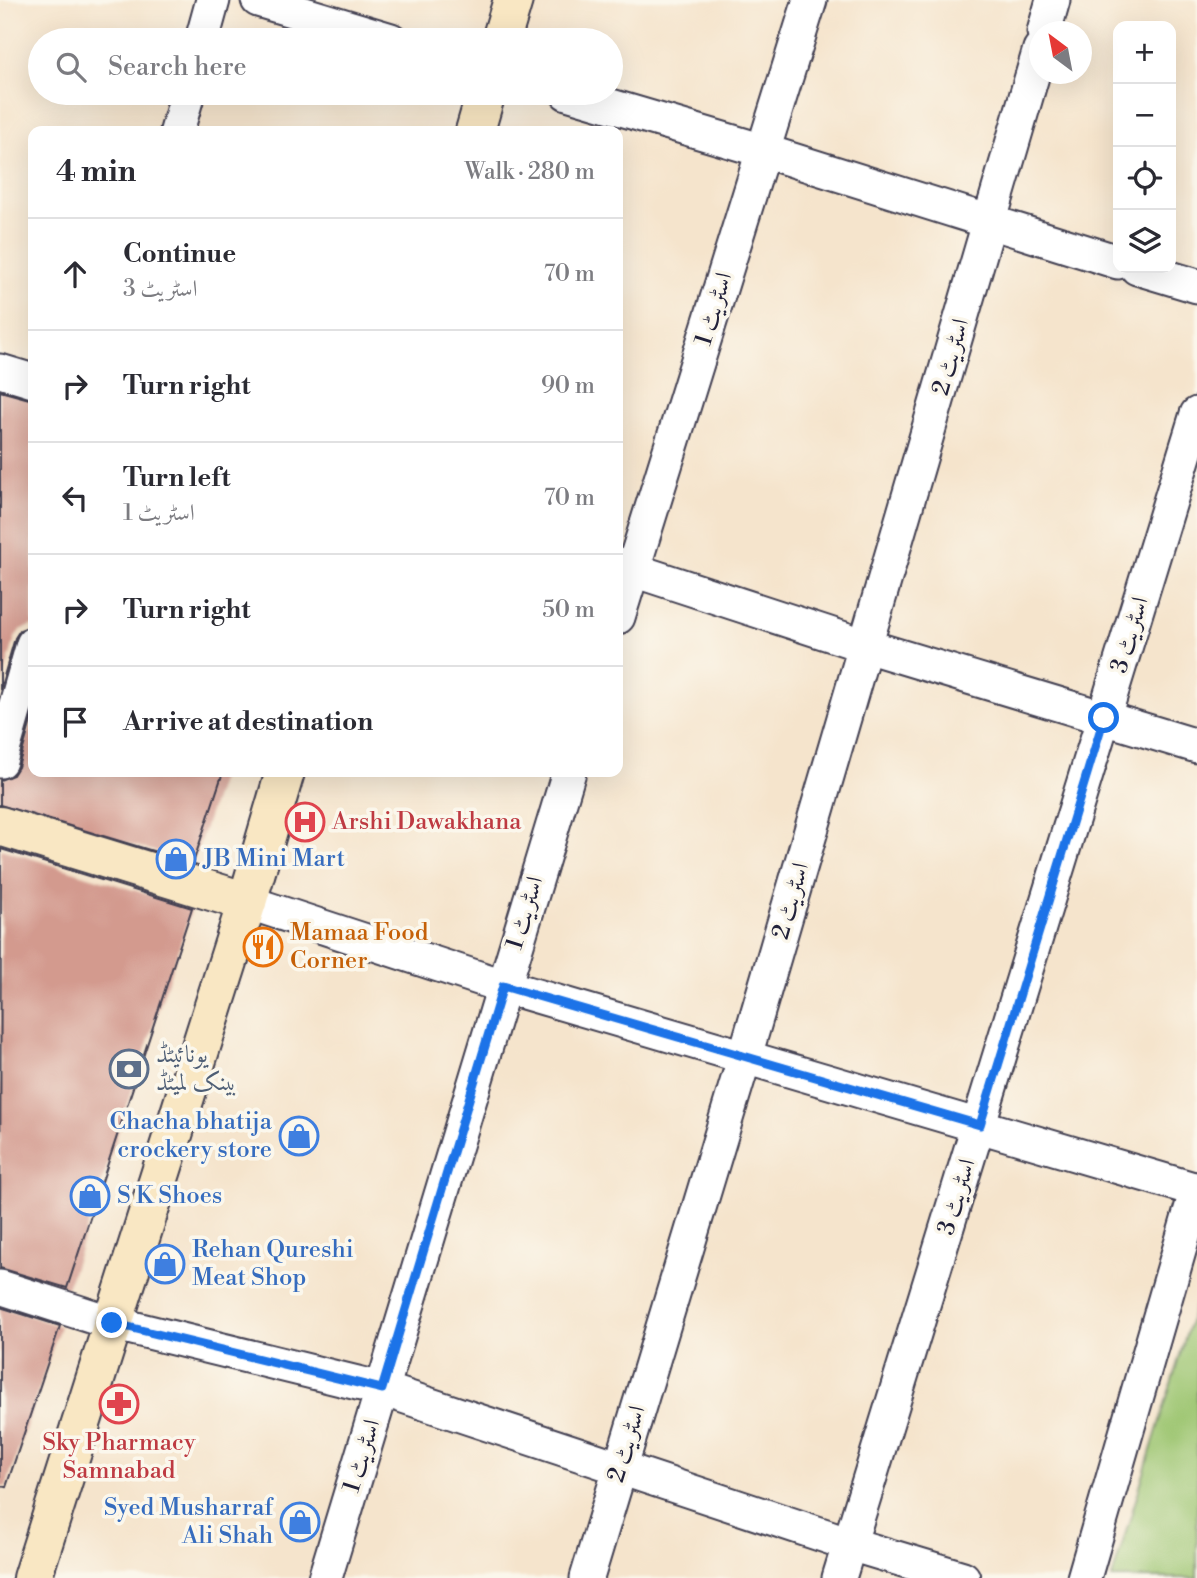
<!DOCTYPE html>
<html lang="en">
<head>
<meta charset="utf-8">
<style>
	:root { --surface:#fff; --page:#f7f7f7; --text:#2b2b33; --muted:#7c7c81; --line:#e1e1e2 }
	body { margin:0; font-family:"Libre Bodoni",Amiri,serif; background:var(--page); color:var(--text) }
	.controls { position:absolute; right:21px; top:21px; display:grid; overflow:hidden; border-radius:14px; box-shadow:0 7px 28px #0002 }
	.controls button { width:63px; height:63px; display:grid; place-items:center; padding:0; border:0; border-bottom:2px solid var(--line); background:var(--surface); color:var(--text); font:35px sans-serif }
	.compass { position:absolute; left:1029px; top:21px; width:63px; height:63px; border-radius:50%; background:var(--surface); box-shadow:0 7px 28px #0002; rotate:328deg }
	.stop { position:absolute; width:21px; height:21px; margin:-16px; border:5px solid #1a73e8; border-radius:50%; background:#fff }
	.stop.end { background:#1a73e8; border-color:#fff; box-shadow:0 2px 7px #0008 }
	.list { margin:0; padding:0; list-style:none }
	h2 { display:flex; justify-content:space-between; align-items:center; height:91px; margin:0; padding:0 28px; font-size:30px }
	h2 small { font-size:23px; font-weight:400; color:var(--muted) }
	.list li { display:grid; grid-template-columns:46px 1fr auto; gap:21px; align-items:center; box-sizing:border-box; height:112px; padding:0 28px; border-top:2px solid var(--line) }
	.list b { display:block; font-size:26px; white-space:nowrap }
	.list p { margin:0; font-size:23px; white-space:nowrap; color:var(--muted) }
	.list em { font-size:23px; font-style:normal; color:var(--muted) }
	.icon { flex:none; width:38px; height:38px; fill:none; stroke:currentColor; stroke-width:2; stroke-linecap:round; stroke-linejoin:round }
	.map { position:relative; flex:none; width:1197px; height:1578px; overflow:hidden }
	.search { position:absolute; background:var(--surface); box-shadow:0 7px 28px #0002; left:28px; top:28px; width:595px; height:77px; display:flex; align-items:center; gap:18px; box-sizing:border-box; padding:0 24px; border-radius:38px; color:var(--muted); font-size:26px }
	.panel { position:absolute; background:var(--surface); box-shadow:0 7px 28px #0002; left:28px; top:126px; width:595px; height:651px; border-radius:14px }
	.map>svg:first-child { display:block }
	.green { fill:#9ec672; stroke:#607456; stroke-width:2 }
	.building { fill:#d39a8e }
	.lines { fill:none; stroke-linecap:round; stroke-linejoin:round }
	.street-casing { stroke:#423f51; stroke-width:37 }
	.secondary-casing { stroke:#423f51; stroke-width:42 }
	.street { stroke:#fff; stroke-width:33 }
	.secondary { stroke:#f9e7c3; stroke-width:38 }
	.route { stroke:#1a73e8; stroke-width:9 }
	.labels { text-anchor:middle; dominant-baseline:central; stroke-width:7; stroke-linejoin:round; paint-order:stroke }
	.street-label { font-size:24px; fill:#22223b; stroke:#fbf7ec }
	.health-label { font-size:24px; fill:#be3a42; stroke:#fbf7ec; text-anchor:start }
	.shop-label { font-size:24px; fill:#366cbe; stroke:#fbf7ec; text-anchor:start }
	.food-label { font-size:24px; fill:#c56008; stroke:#fbf7ec; text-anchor:start }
	.service-label { font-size:24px; fill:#4e5e75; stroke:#fbf7ec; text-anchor:start }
</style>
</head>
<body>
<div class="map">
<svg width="1197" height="1578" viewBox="0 0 1197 1578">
	<rect width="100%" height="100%" fill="#fbf7ec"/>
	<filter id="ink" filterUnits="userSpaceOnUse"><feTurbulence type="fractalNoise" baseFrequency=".0143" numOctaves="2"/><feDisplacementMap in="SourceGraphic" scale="14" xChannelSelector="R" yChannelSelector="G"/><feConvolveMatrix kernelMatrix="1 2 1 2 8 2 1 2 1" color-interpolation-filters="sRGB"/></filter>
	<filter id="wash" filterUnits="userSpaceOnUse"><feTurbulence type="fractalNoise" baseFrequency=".00686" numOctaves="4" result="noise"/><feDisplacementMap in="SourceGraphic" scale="28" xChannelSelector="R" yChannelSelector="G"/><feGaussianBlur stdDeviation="1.57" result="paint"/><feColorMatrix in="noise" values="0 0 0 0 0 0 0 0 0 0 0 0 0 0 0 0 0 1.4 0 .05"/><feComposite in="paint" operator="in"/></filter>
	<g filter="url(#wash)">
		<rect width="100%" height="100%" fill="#f5e4cc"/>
		<path class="green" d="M1197,1299V1578H1112Z"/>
		<g id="blocks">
			<g class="building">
				<path d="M0,391L33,400V625L20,630L15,638L0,690Z"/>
				<path d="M33,714V772H223L193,863L0,805V780L13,775L18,767Z"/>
				<path d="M1,849L192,908L67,1288L0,1268Z"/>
				<path d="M0,1307L60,1326L6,1487L0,1486Z"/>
			</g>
		</g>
	</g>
	<g filter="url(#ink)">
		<use href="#blocks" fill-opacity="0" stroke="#423f51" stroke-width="2"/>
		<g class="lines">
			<defs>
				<g id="street">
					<path d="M258,0L391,40"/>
					<path d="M1044,32L1053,0"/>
					<path d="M202,40L213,0"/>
					<path d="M567,93L764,151L1118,262"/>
					<path d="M177,131L188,93"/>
					<path d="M1137,268L1197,286"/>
					<path d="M0,371L33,381"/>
					<path d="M618,565L866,646L1197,746"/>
					<path d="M618,617L810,0"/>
					<path d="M0,761L33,644"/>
					<path d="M247,902L503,986L1197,1190"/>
					<path d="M0,1287L112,1323L382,1389L850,1544L963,1578"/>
					<path d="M325,1578L569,772"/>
					<path d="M587,1578L745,1056L1040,49"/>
					<path d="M839,1578L1197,414"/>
					<path d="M1084,1578L1197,1189"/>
				</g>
				<g id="secondary">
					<path d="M501,40L513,0"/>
					<path d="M475,131L486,93"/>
					<path d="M0,826L247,902"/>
					<path d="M32,1578L247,902L285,772"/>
				</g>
			</defs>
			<use href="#street" class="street-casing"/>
			<use href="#secondary" class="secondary-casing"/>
			<use href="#street" class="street"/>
			<use href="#secondary" class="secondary"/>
		</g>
	</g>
	<g class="lines" filter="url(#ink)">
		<path class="route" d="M112,1323L382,1389L503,986L980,1125L1104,718"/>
	</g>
	<defs>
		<symbol id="hospital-ring" viewBox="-11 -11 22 22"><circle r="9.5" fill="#fbf7ec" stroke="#e0444e" stroke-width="1.5"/><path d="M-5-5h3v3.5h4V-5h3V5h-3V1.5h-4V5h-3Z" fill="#e0444e"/></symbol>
		<symbol id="shop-ring" viewBox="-11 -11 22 22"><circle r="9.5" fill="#fbf7ec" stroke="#3f7fe0" stroke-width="1.5"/><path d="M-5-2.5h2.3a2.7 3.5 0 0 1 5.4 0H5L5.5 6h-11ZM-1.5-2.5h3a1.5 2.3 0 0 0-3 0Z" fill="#3f7fe0"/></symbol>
		<symbol id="restaurant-ring" viewBox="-11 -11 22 22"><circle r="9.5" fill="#fbf7ec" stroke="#e8710a" stroke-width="1.5"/><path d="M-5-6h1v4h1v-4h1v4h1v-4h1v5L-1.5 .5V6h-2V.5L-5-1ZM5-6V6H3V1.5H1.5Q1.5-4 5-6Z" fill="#e8710a"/></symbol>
		<symbol id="bank-ring" viewBox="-11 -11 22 22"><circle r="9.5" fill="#fbf7ec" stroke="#5c6f8a" stroke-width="1.5"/><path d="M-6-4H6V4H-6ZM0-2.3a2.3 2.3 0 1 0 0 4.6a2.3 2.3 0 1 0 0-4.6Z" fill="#5c6f8a"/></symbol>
		<symbol id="pharmacy-ring" viewBox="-11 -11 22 22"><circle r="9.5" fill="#fbf7ec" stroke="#e0444e" stroke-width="1.5"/><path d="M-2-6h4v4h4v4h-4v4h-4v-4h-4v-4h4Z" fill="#e0444e"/></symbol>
	</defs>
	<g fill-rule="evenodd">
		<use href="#hospital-ring" x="283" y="800" width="44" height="44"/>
		<use href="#shop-ring" x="154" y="837" width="44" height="44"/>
		<use href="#restaurant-ring" x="241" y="925" width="44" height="44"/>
		<use href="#bank-ring" x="107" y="1047" width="44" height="44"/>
		<use href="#shop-ring" x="277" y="1114" width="44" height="44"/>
		<use href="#shop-ring" x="68" y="1174" width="44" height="44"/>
		<use href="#shop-ring" x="143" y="1242" width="44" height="44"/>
		<use href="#pharmacy-ring" x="97" y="1382" width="44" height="44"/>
		<use href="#shop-ring" x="278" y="1500" width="44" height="44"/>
	</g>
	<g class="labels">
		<g class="street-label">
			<text transform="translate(714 309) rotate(-73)">اسٹریٹ 1</text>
			<text transform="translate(951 357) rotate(-74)">اسٹریٹ 2</text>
			<text transform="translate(1130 635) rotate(-73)">اسٹریٹ 3</text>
			<text transform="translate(791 901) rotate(-74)">اسٹریٹ 2</text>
			<text transform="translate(525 913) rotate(-73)">اسٹریٹ 1</text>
			<text transform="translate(957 1197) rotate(-73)">اسٹریٹ 3</text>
			<text transform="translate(627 1444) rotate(-73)">اسٹریٹ 2</text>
			<text transform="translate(362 1456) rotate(-73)">اسٹریٹ 1</text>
		</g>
		<g class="health-label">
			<text x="332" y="822">Arshi Dawakhana</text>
			<text x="119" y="1443" text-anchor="middle">Sky Pharmacy<tspan x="119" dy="28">Samnabad</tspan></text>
		</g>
		<g class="shop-label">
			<text x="203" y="859">JB Mini Mart</text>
			<text x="272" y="1122" text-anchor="end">Chacha bhatija<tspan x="272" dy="28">crockery store</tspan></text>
			<text x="117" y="1196">S K Shoes</text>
			<text x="192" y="1250">Rehan Qureshi<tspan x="192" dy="28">Meat Shop</tspan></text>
			<text x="273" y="1508" text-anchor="end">Syed Musharraf<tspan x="273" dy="28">Ali Shah</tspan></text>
		</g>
		<g class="food-label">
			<text x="290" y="933">Mamaa Food<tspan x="290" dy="28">Corner</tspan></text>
		</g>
		<g class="service-label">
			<text x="156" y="1055">یونائیٹڈ<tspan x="156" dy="28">بینک لمیٹڈ</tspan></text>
		</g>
	</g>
</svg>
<div class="controls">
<button>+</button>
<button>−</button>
<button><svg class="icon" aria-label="locate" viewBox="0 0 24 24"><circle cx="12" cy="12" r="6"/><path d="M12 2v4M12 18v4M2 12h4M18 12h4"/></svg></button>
<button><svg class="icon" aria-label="layers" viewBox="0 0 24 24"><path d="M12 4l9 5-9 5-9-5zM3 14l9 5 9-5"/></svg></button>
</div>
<svg class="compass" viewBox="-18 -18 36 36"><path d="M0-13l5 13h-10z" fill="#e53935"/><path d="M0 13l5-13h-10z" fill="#7c7c81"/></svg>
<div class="stop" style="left:1104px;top:718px"></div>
<div class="stop end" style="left:112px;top:1323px"></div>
<div class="search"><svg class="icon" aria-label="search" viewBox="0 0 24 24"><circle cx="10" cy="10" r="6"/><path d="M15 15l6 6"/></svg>Search here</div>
<section class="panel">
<h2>4 min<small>Walk · 280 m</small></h2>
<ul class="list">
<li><svg class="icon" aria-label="ahead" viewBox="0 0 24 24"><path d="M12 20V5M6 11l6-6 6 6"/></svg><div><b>Continue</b><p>اسٹریٹ 3</p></div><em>70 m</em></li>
<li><svg class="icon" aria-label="right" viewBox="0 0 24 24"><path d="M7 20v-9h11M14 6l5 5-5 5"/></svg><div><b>Turn right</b></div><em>90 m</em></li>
<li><svg class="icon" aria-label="left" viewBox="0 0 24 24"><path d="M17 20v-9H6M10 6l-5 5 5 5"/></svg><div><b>Turn left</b><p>اسٹریٹ 1</p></div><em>70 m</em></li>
<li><svg class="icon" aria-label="right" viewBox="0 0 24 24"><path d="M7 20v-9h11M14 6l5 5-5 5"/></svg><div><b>Turn right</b></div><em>50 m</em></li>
<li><svg class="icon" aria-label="arrive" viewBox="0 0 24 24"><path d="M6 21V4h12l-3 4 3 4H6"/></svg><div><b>Arrive at destination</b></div></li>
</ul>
</section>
</div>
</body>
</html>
